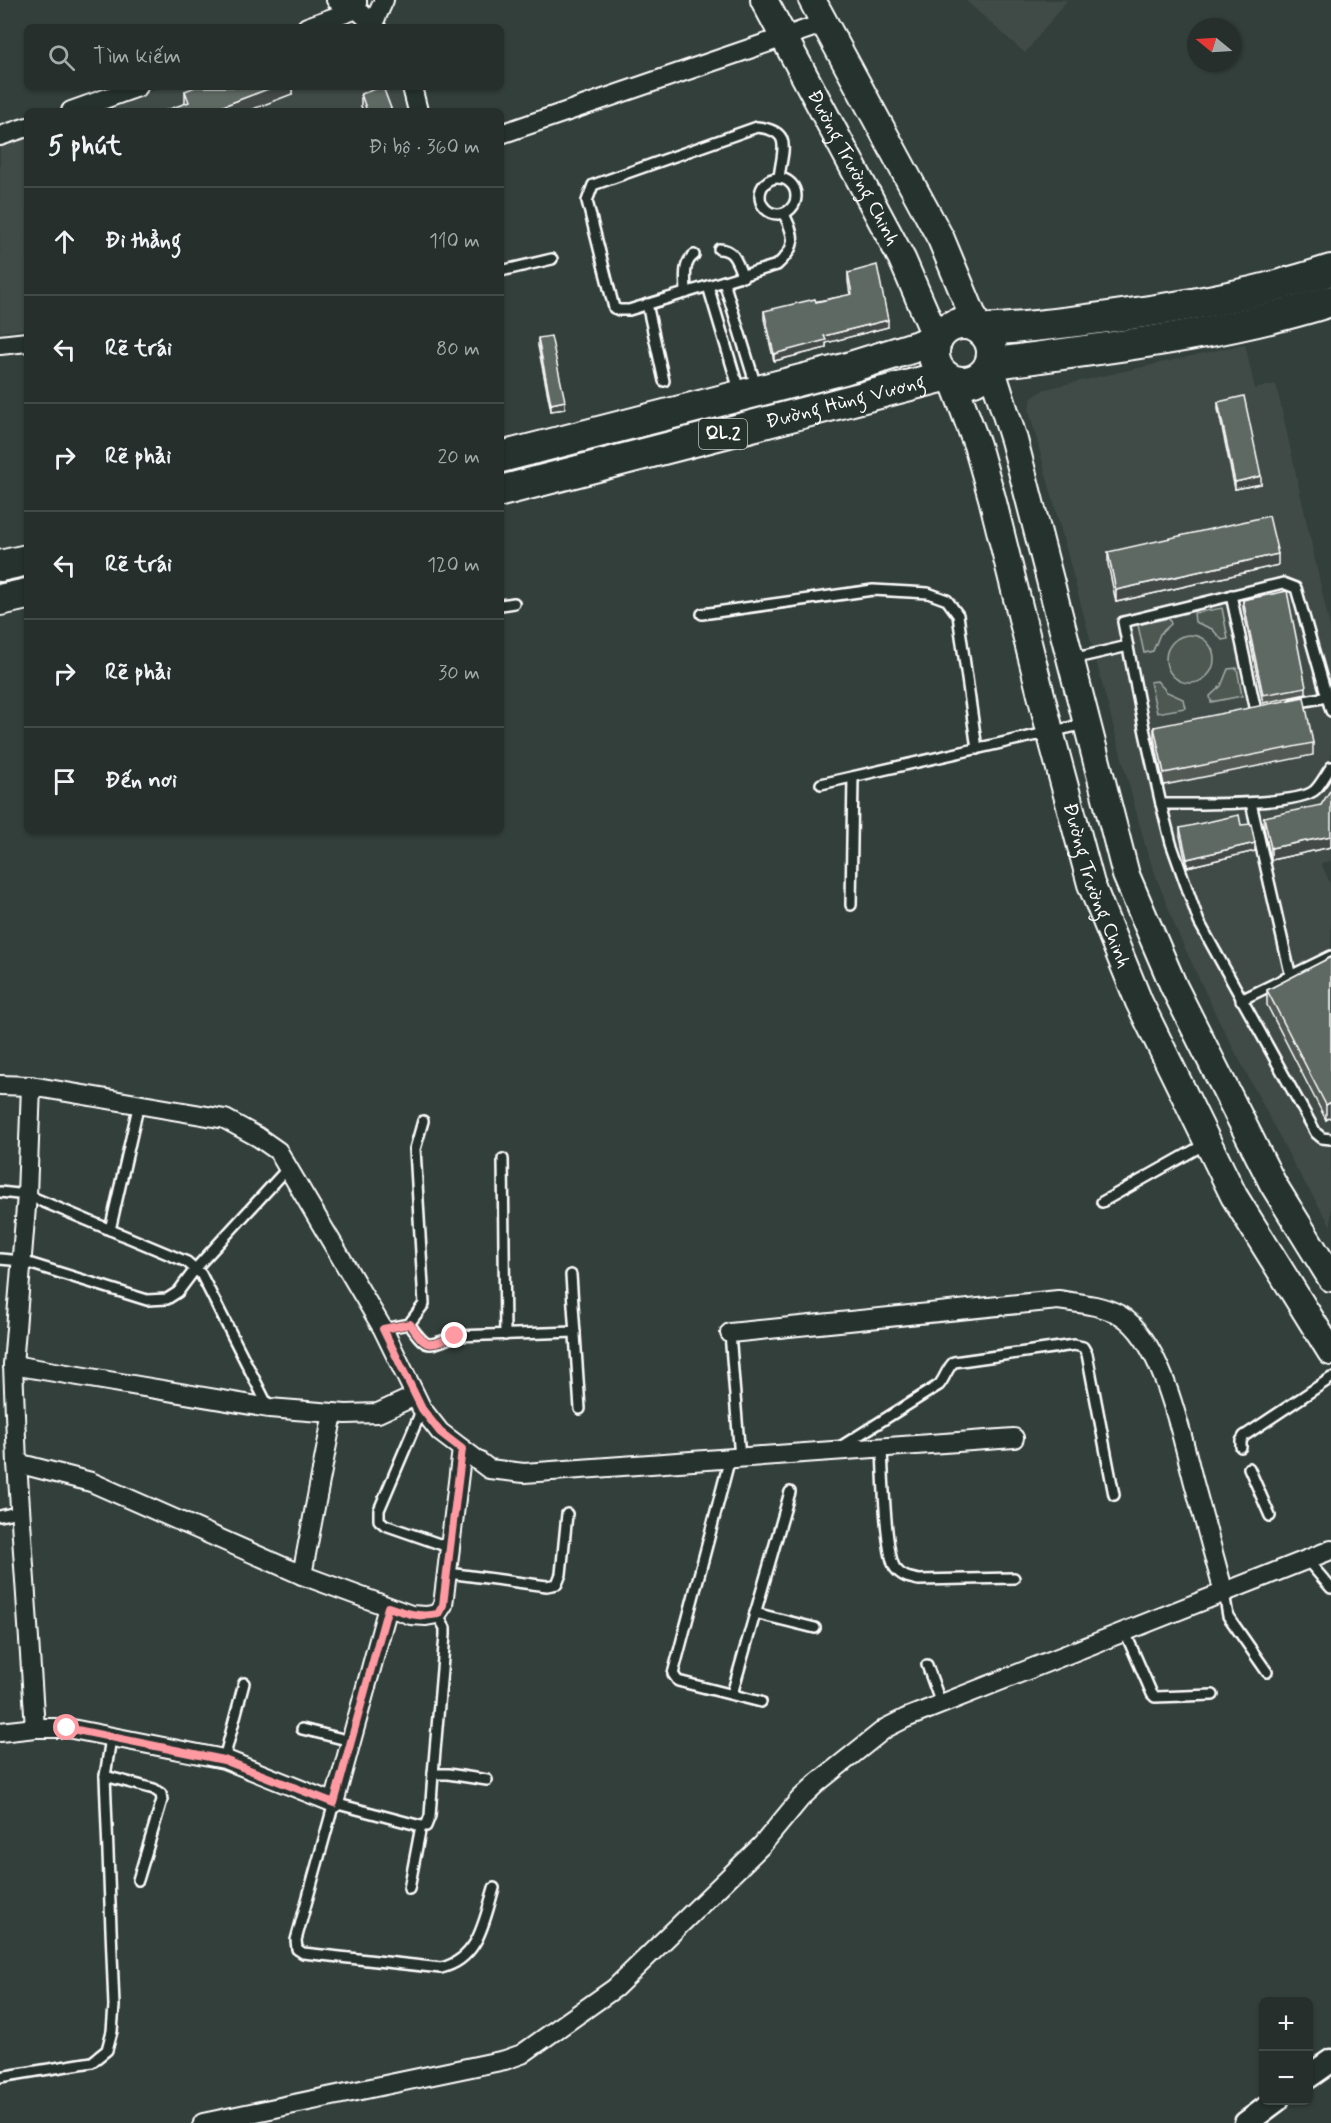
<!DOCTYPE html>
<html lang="vi">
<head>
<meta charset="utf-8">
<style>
	:root { --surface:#262f2c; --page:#323b38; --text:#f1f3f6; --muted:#a4a9a9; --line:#424a48 }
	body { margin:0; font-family:Mynerve,sans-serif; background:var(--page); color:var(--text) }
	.controls { position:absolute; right:18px; bottom:18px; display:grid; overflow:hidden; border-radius:9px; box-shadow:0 2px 4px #0004 }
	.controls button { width:54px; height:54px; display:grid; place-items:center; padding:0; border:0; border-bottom:2px solid var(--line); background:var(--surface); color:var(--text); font:30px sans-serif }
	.compass { position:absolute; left:1187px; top:18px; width:54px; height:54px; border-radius:50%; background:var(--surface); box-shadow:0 2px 4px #0004; rotate:288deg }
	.stop { position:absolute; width:18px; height:18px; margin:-14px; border:4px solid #ff9aa2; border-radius:50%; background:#fff }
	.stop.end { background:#ff9aa2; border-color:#fff; box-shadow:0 2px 6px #0008 }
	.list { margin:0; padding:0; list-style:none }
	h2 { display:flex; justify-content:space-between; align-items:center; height:78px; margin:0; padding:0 24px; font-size:26px }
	h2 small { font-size:20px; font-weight:400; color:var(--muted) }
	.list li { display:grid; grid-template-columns:39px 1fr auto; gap:18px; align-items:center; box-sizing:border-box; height:108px; padding:0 24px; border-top:2px solid var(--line) }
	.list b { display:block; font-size:22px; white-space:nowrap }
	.list em { font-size:20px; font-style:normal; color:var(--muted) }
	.icon { flex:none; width:33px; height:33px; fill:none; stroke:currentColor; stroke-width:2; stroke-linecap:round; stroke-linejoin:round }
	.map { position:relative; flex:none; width:1331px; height:2123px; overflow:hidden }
	.search { position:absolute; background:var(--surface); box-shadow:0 2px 4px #0004; left:24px; top:24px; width:480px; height:66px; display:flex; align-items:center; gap:15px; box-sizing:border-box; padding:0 21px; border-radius:9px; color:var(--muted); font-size:22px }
	.panel { position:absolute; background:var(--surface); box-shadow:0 2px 4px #0004; left:24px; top:108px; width:480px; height:726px; border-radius:9px }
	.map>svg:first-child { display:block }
	.built { fill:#404c47 }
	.green { fill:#4d5853; stroke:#a6aca9; stroke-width:1.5 }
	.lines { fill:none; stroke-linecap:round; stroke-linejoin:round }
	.service-casing { stroke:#fff; stroke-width:14 }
	.minor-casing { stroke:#fff; stroke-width:22 }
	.tertiary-casing { stroke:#fff; stroke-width:27 }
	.secondary-casing { stroke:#fff; stroke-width:30 }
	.trunk-casing { stroke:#fff; stroke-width:34 }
	.service { stroke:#26332d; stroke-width:9 }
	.minor { stroke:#26332d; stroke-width:18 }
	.tertiary { stroke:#26332d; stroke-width:22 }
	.secondary { stroke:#26332d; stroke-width:26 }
	.trunk { stroke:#26332d; stroke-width:30 }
	.wall { fill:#525a56; stroke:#fff; stroke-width:1.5 }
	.shaded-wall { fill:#424a46; stroke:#fff; stroke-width:1.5 }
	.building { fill:#5f6964; stroke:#fff; stroke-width:1.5 }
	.route { stroke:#ff9aa2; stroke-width:8 }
	.labels { text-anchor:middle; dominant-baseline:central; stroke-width:4.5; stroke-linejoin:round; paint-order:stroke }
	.shield { fill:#26332d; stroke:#bec2c0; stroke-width:1.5 }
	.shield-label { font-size:18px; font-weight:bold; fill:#fff }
	.street-label { font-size:20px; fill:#fff; stroke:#26332d }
</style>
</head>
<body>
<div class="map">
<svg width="1331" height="2123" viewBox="0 0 1331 2123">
	<rect width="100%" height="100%" fill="#333f3a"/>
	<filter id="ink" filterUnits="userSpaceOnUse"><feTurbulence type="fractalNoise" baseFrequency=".0167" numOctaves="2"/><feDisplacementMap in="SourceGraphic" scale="12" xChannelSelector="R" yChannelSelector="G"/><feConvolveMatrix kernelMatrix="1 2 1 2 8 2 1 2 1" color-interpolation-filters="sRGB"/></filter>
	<g filter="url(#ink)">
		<g class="built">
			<path d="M965,0H1067L1025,53Z"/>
			<path d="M164,87H407L412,111H97Z"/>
			<path d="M27,136V328L0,332V146Z"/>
			<path d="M1245,344L1255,389L1276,384L1331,632V861L1321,863L1331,886V1226L1296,1168L1218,1019L1176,929L1147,852L1029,410L1032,398L1045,389Z"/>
		</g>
		<g class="green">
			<path d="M1222,608L1228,639L1222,640L1212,629L1195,622L1194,613Z"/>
			<path d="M1169,618L1171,624L1160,634L1153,651L1144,653L1138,625Z"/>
			<circle cx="1190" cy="659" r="24"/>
			<path d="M1237,668L1242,696L1211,702L1210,696L1221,686L1228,669Z"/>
			<path d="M1157,681L1167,692L1183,699L1185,708L1157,713L1150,682Z"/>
		</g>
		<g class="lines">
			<defs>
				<g id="service">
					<circle cx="778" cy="196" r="18"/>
					<path d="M779,178C782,150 794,131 757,127L593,185L587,201L614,308L619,310H629L777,265C798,246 795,237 784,214"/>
					<path d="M719,249C735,249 737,264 743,277"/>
					<path d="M501,271L552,259"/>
					<path d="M724,282L756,386"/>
					<path d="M708,286L739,390"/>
					<path d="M686,293C686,279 682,264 694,255"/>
					<path d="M647,304L664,381"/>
					<path d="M1231,595L1256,711"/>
					<path d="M501,605L514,603"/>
					<path d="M702,614L873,590L928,593L947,600L958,615L977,749"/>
					<path d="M1072,659L1128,646"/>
					<path d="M1294,703L1327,697"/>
					<path d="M1331,711L1296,588L1283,583L1123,622L1145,733L1161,804L1171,843L1199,922L1316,1133L1322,1138L1331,1139"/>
					<path d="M821,784L1085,724"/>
					<path d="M1251,803L1291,977"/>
					<path d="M1161,804C1188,804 1298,806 1315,790C1321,784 1326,774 1331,767"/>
					<path d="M851,905L853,777"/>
					<path d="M1241,1000L1331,956"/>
					<path d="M503,1159L505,1335"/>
					<path d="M0,1192L27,1195L187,1262L201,1274L269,1408"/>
					<path d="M1102,1202L1207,1143"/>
					<path d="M110,1230L139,1103"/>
					<path d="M0,1259L22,1261L147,1300L167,1299L178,1292L196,1268L288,1168"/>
					<path d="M571,1275L580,1409"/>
					<path d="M409,1324C428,1350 426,1347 455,1336L575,1332"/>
					<path d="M383,1329L409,1324L424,1304L415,1149L423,1121"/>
					<path d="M730,1333L740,1458"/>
					<path d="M422,1409L379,1510V1520L385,1525L451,1548"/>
					<path d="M840,1447L939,1385C945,1378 947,1368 954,1362L1074,1345L1083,1347L1087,1354L1114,1495"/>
					<path d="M1241,1447V1441L1244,1436L1331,1378"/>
					<path d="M882,1448C883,1471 885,1552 895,1568C902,1577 909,1578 919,1580L1014,1578"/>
					<path d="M730,1458L673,1674L678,1681L761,1702"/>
					<path d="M1249,1468L1270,1516"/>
					<path d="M0,1516L21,1511"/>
					<path d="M1307,1560L1331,1588"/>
					<path d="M448,1573L547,1586L557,1584L561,1574L567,1514"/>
					<path d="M1224,1593L1228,1616L1267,1672"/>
					<path d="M755,1613L815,1628"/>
					<path d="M1125,1632L1152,1694L1155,1697L1213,1695"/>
					<path d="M927,1665L941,1704"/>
					<path d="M732,1694L790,1492"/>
					<path d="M302,1729L351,1741"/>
					<path d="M224,1759L244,1683"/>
					<path d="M433,1774L445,1635V1628L437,1614"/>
					<path d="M105,1776L154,1789L161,1794L162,1800L138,1880"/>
					<path d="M487,1780L448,1774H433L430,1816L426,1826H421L334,1803L296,1940L297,1949L303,1953L441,1968C479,1959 484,1921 494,1888"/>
					<path d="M409,1889L421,1826"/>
					<path d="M0,2077L92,2062L107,2050L112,2031L114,2006L105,1776L111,1738"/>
				</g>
				<g id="minor">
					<path d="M336,0L357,9L376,27"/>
					<path d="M373,24L384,0"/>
					<path d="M307,27L357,9V0"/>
					<path d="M412,87L418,111"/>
					<path d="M71,111L138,87"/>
					<path d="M501,134L825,23"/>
					<path d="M0,136L27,127"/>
					<path d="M0,345L27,342"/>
					<path d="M0,1085L31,1086L225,1119L258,1137L278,1151L383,1329L422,1409L440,1432L489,1469L524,1473L1014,1438"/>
					<path d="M31,1086L27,1195L13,1365L17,1463L35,1728"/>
					<path d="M730,1333L1058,1300C1078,1303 1102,1305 1120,1315C1163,1340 1182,1438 1194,1483C1204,1520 1214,1557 1224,1593"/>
					<path d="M13,1365L269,1408L346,1414L378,1413L415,1396"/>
					<path d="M17,1463L91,1482L302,1575L411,1615L426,1616L437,1614L443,1605L462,1449"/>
					<path d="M302,1575L333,1413"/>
					<path d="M0,1732L35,1728H67L224,1759L334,1803L388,1607"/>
					<path d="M203,2123L505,2060L522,2054L615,1988L762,1845L800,1799L817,1783L886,1728L906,1718L1331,1550"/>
				</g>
				<g id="tertiary">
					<path d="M1308,2077L1331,2061"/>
					<path d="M1246,2123L1277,2100"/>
				</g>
				<g id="secondary">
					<path id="s1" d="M764,0L902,259L937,340"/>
					<path d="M812,0L941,239L978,328"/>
					<path d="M990,364L1014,440L1126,875L1174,987L1273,1184L1331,1278"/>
					<path id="s2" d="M953,381L977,445L992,498L1052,739L1091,884L1139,1002L1234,1196L1331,1352"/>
				</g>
				<g id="trunk">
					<circle cx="963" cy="353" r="29"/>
					<path d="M981,330C1024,328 1066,323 1108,317C1184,307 1258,294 1331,270"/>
					<path d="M990,364C1104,348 1221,336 1331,301"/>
					<path d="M501,457L844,369L937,340"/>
					<path id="s3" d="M501,491L945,376"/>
					<path d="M0,566L27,560"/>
					<path d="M0,600L27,594"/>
				</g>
			</defs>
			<use href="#service" class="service-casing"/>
			<use href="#minor" class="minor-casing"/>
			<use href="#tertiary" class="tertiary-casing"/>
			<use href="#secondary" class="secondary-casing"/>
			<use href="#trunk" class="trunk-casing"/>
			<use href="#service" class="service"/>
			<use href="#minor" class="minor"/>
			<use href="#tertiary" class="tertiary"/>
			<use href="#secondary" class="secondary"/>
			<use href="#trunk" class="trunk"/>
		</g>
		<g class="wall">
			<path d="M292,87V94L185,103V91Z"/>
			<path d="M361,94L392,111H363L361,106Z"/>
			<path d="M848,273L888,327L826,343V348L774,361L764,319V311L850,295L848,281Z"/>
			<path d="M538,338L565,409L551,411L538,346Z"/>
			<path d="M1218,402L1261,484L1235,489L1218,409Z"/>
			<path d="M1108,552L1278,565L1116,602L1108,564Z"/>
			<path d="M1243,600L1306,687V694L1263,703L1243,608Z"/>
			<path d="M1154,727L1313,743V755L1164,785L1154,738Z"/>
			<path d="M1264,817L1331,847L1271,860L1264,828Z"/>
			<path d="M1241,825L1255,851L1187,867L1180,836V828Z"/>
			<path d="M1331,957V1117L1326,1120L1267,1005V990Z"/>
		</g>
		<g class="shaded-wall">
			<path d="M273,87H292V94L248,111H210Z"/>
			<path d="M888,320V327L826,343V348L774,361V354L824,336Z"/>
			<path d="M565,401V409L551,411V404Z"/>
			<path d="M1261,476V484L1235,489V482Z"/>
			<path d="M1278,554V565L1116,602V590Z"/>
			<path d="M1331,836V847L1271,860V848Z"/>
			<path d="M1255,843V851L1187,867V859Z"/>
			<path d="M1331,1102V1117L1326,1120V1105Z"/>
		</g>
		<g class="building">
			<path d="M195,87H273L210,111H164L189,102L185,91Z"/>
			<path d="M381,87H383L392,111H367L361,94Z"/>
			<path d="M877,265L888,320L824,336L826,340L774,354L764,311L815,299L816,302L852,294L848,273Z"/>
			<path d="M551,336L565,401L551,404L538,338Z"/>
			<path d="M1244,396L1261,476L1235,482L1218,402Z"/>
			<path d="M1269,516L1278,554L1116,590L1108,552Z"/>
			<path d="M1287,591L1306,687L1263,695L1243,600Z"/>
			<path d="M1304,697L1313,743L1164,773L1154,727Z"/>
			<path d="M1331,789V836L1271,848L1264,817L1321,805Z"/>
			<path d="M1239,815L1241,825L1251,824L1255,843L1187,859L1180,828Z"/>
			<path d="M1331,957V1102L1326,1105L1267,990Z"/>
		</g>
	</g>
	<g class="lines" filter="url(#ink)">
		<path class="route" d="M67,1728L224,1760L334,1803L388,1607C405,1613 419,1618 438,1614L443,1605L462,1449L440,1432L422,1409L383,1329L410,1324C428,1349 426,1347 455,1336"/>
	</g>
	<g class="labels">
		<rect class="shield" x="699" y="419" width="48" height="30" rx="4.5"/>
		<g class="shield-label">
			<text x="723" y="434">QL.2</text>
		</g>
		<g class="street-label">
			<text stroke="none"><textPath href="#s1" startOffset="190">Đường Trường Chinh</textPath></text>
			<text stroke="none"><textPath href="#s3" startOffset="356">Đường Hùng Vương</textPath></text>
			<text stroke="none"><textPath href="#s2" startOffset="525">Đường Trường Chinh</textPath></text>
		</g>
	</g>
</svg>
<div class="controls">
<button>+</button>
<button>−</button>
</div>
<svg class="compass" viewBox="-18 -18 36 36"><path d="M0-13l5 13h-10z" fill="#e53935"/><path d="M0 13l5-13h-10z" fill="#a4a9a9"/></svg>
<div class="stop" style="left:67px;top:1728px"></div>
<div class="stop end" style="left:455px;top:1336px"></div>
<div class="search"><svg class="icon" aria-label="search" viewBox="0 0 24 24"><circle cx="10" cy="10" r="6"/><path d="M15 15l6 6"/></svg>Tìm kiếm</div>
<section class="panel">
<h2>5 phút<small>Đi bộ · 360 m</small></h2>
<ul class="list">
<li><svg class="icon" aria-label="ahead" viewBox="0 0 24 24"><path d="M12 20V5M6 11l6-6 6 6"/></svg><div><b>Đi thẳng</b></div><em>110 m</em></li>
<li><svg class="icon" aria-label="left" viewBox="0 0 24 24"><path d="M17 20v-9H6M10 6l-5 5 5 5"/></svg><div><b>Rẽ trái</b></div><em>80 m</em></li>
<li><svg class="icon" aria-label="right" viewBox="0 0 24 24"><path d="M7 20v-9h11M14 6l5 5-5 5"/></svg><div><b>Rẽ phải</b></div><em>20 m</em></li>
<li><svg class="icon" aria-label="left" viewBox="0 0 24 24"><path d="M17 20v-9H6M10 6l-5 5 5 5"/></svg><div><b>Rẽ trái</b></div><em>120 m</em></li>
<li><svg class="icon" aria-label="right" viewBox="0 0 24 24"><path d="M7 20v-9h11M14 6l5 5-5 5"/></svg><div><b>Rẽ phải</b></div><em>30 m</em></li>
<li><svg class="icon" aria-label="arrive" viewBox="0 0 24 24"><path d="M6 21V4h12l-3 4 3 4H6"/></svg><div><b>Đến nơi</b></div></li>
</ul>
</section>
</div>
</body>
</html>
